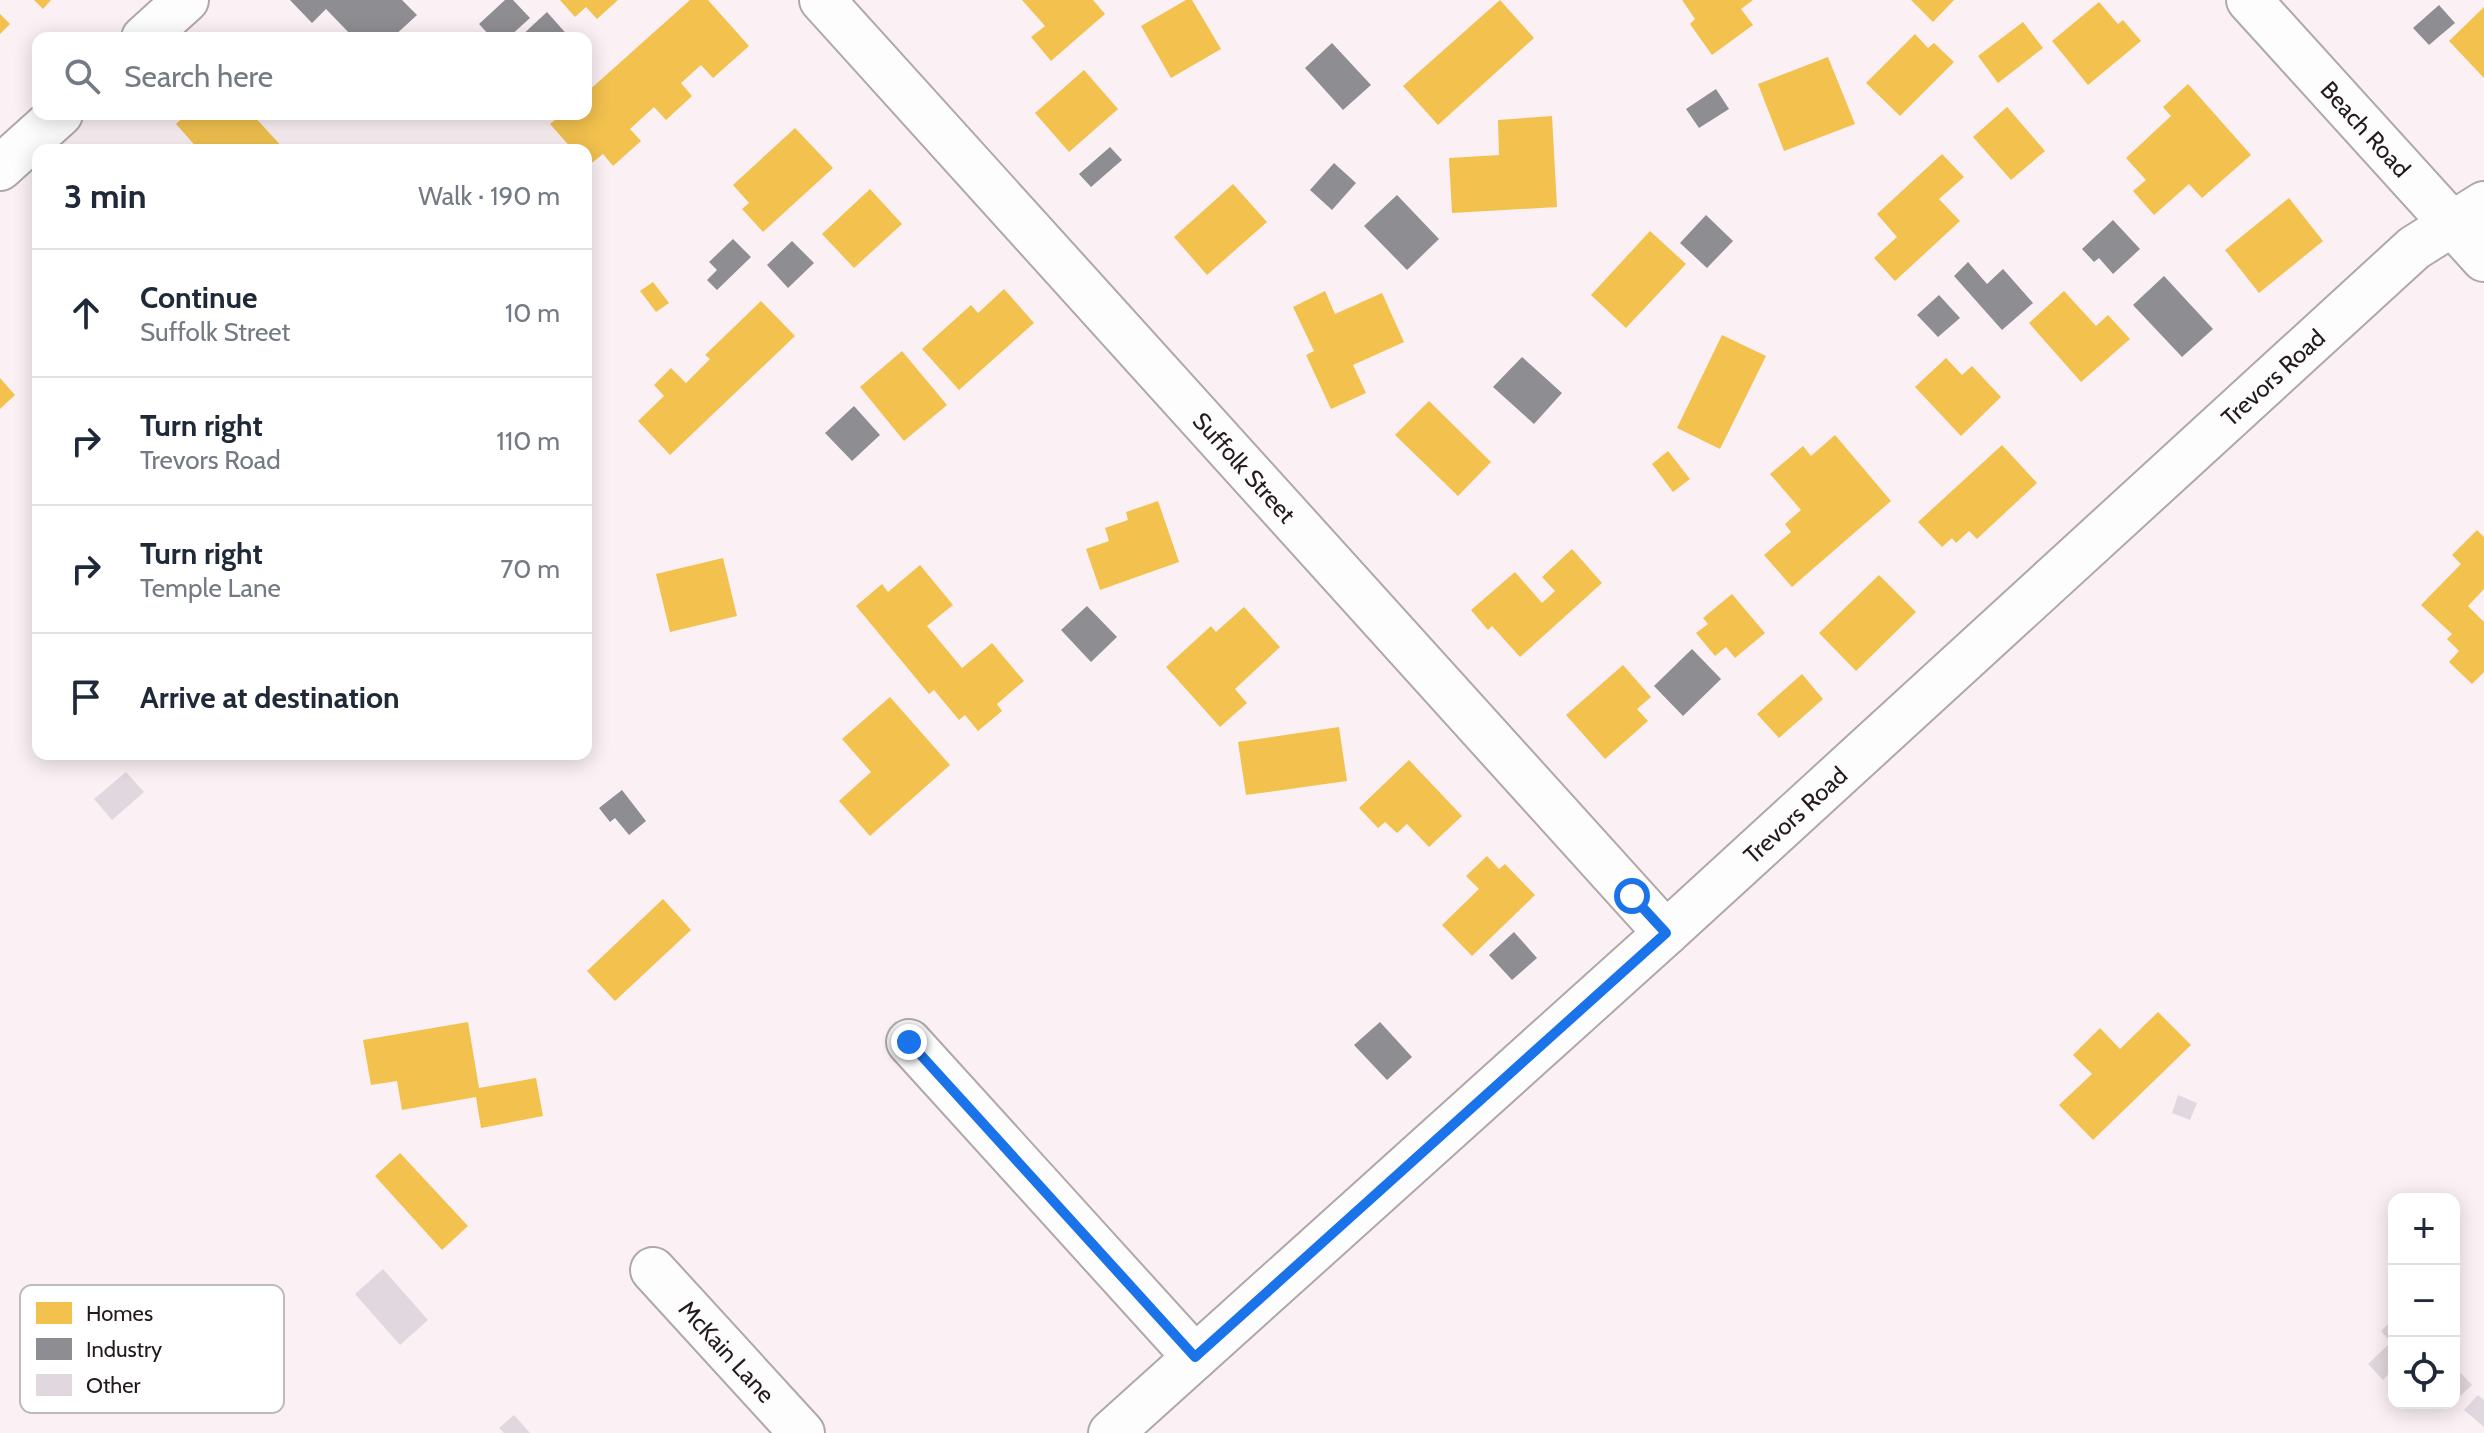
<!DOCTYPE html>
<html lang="en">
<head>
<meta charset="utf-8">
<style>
	:root { --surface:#fff; --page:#f6f6f7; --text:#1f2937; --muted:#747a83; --line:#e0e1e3 }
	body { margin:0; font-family:Cabin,sans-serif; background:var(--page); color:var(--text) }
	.controls { position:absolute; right:24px; bottom:24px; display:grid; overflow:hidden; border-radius:16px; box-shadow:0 4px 20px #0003 }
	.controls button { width:72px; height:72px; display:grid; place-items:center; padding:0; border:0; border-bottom:2px solid var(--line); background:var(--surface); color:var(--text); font:40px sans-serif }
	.stop { position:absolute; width:24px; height:24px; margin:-18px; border:6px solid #1a73e8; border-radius:50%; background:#fff }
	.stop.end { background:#1a73e8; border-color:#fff; box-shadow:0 2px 8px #0008 }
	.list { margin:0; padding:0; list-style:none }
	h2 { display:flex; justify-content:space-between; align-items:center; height:104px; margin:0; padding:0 32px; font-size:34px }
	h2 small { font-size:26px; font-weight:400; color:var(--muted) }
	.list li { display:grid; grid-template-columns:52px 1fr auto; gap:24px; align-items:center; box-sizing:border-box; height:128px; padding:0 32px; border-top:2px solid var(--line) }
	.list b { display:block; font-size:30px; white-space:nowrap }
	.list p { margin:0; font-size:26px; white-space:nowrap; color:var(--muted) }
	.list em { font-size:26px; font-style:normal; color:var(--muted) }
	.icon { flex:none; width:44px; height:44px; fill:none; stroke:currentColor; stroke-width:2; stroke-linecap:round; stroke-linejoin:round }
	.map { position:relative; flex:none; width:2484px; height:1433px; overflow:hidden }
	.search { position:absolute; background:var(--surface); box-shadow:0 4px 20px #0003; left:32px; top:32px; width:560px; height:88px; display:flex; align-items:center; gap:20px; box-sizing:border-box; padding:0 28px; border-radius:16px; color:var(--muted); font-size:30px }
	.panel { position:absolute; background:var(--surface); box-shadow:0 4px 20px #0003; left:32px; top:144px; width:560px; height:616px; border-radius:16px }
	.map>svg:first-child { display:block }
	.homes { fill:#f2c14e }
	.industry { fill:#8d8d92 }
	.building { fill:#e0d8de }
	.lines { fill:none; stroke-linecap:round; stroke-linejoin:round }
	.minor-casing { stroke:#b0a7ab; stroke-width:48 }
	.minor { stroke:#fefdfe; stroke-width:44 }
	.route { stroke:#1a73e8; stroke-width:10 }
	.labels { text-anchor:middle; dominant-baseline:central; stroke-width:8; stroke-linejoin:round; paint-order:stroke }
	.street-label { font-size:24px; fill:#241a1e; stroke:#fff }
	.key { fill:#fff; stroke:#bdbabc; stroke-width:2 }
	.key-label { font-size:22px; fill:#241a1e }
</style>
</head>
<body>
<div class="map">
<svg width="2484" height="1433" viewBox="0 0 2484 1433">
	<rect width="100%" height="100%" fill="#fbf1f5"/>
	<g class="homes">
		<path d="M34,0H51L43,9Z"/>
		<path d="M560,0H618L597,19L586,7L575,17Z"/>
		<path d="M690,0H708L749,46L713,78L701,65L681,83L692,96L666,120L654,107L630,129L641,141L613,166L603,154L588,166L586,150H573L550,124L562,114H586V93Z"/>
		<path d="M1022,0H1093L1105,14L1051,61L1031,37L1045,26Z"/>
		<path d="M1186,0H1192L1221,49L1171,78L1141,26Z"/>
		<path d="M1500,0L1534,38L1438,125L1403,86Z"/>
		<path d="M1682,0H1753L1741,9L1753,25L1712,55L1690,24L1695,19Z"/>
		<path d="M1911,0H1954L1933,22Z"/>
		<path d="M2099,2L2118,24L2123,20L2141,41L2088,85L2052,41Z"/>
		<path d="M2484,7V78L2449,41Z"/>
		<path d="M0,14L10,24L0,34Z"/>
		<path d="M2023,22L2043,48L1998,83L1978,56Z"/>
		<path d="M1915,34L1928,48L1934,43L1954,62L1900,116L1866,83Z"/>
		<path d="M1828,57L1855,124L1784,151L1758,84Z"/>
		<path d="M1084,70L1118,109L1069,152L1035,113Z"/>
		<path d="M2188,84L2251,155L2202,198L2189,184L2154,215L2133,191L2146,180L2126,158L2171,116L2163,107Z"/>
		<path d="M2007,107L2045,151L2011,180L1973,137Z"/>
		<path d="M187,114H252L285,150H199L176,124Z"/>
		<path d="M1552,116L1557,207L1452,213L1449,158L1499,155L1498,120Z"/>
		<path d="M795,128L833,168L763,232L742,209L749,203L733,185Z"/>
		<path d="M1942,154L1964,177L1939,199L1960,221L1895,281L1874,258L1897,237L1877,214Z"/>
		<path d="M1233,184L1267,222L1207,275L1174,237Z"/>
		<path d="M870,189L902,224L854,268L822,234Z"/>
		<path d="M2289,198L2323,241L2259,293L2225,250Z"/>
		<path d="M1650,231L1686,264L1626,328L1591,295Z"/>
		<path d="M653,282L669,303L656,312L640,291Z"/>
		<path d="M1004,289L1034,323L959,390L922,349L971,305L978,313Z"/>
		<path d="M1325,291L1335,314L1382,293L1404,342L1353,365L1366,393L1331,409L1306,355L1314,351L1293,307Z"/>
		<path d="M2064,291L2096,326L2108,315L2130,339L2081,382L2029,323Z"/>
		<path d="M761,301L795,336L670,455L638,421L664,396L654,385L671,368L686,383L710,359L705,355Z"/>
		<path d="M1722,335L1766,356L1720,449L1677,428Z"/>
		<path d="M902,351L947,405L904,441L860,387Z"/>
		<path d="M1946,358L1962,375L1972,366L2001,397L1961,436L1915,387Z"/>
		<path d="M0,378L15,395L0,409Z"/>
		<path d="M1429,401L1491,462L1458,496L1395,435Z"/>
		<path d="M1835,435L1891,501L1792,587L1764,555L1791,532L1785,524L1801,510L1770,474L1803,446L1811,456Z"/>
		<path d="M2002,445L2037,483L1977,539L1969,531L1956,543L1952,538L1942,547L1918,522Z"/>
		<path d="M1668,451L1690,479L1673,492L1652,464Z"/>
		<path d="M1158,501L1179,562L1100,590L1086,549L1109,541L1105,528L1128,520L1126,512Z"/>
		<path d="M2477,530L2484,537V589L2468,606L2484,622V672L2472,684L2449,662L2459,651L2447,639L2452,634L2421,605L2461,564L2452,555Z"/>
		<path d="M1572,549L1602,583L1520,657L1492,626L1488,630L1471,610L1515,572L1542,603L1555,591L1542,577Z"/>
		<path d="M723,558L737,616L670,632L656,574Z"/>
		<path d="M920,565L953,605L927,626L962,668L992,643L1024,681L997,704L1002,711L978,731L965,715L959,720L934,690L929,694L856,606L882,584L888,592Z"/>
		<path d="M1879,575L1916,612L1856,671L1819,633Z"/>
		<path d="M1732,594L1765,633L1735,658L1726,647L1715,656L1696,633L1708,624L1703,618Z"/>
		<path d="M1244,607L1280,647L1235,689L1247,703L1220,727L1166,667L1211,626L1216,632Z"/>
		<path d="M1623,665L1651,697L1637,709L1648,721L1605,759L1566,715Z"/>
		<path d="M1802,674L1823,699L1779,738L1757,714Z"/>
		<path d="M890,697L950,765L870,836L839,801L871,772L842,739Z"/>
		<path d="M1339,727L1347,781L1246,795L1238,742Z"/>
		<path d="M1409,760L1462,816L1429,847L1407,824L1397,833L1385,822L1378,828L1359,808Z"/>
		<path d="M1487,856L1499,869L1505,864L1535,895L1472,956L1442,925L1479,889L1466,876Z"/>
		<path d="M663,899L691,930L615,1001L587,971Z"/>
		<path d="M2158,1012L2191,1045L2093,1140L2059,1105L2092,1074L2073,1055L2100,1028L2120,1049Z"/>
		<path d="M468,1022L479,1088L536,1078L543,1116L481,1128L476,1097L402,1110L397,1081L371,1085L363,1040Z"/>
		<path d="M400,1153L468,1226L442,1250L375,1176Z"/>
	</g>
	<g class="industry">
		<path d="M290,0H402L417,15L392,38H354L326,9L312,23Z"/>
		<path d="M505,0H513L530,18L508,38H492L479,24Z"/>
		<path d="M2439,5L2455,23L2429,45L2413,28Z"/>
		<path d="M547,12L570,38H519Z"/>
		<path d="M1332,43L1371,85L1343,110L1305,68Z"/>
		<path d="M1716,89L1729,109L1699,128L1686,109Z"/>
		<path d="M1110,147L1122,160L1091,187L1079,174Z"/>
		<path d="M1334,163L1356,183L1332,210L1310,190Z"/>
		<path d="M1397,195L1439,239L1407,270L1364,226Z"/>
		<path d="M1706,215L1733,241L1707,268L1680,243Z"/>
		<path d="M2113,220L2140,249L2113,274L2099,258L2094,262L2082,249Z"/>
		<path d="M733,239L751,257L717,290L707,280L717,270L709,262Z"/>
		<path d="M792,241L814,263L788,288L767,265Z"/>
		<path d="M1968,262L1987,284L2003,269L2033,303L2002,330L1954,276Z"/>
		<path d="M2164,276L2213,329L2182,357L2133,305Z"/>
		<path d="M1939,295L1960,318L1938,337L1917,315Z"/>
		<path d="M1522,357L1562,393L1534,424L1493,387Z"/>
		<path d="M854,406L880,435L852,461L825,433Z"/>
		<path d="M1087,606L1117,637L1091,662L1061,630Z"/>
		<path d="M1692,649L1721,679L1683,716L1654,686Z"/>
		<path d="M622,790L646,821L629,835L615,818L610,822L599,808Z"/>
		<path d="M1514,932L1537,958L1512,980L1489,955Z"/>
		<path d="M1380,1022L1412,1057L1387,1080L1354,1045Z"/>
	</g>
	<g class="building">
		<path d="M126,772L144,792L112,820L94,799Z"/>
		<path d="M2178,1095L2197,1103L2190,1120L2172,1113Z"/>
		<path d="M383,1269L428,1320L400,1345L355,1294Z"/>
		<path d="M2394,1318V1368L2383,1380L2368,1364L2391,1342L2381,1331Z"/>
		<path d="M2454,1366L2472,1385L2454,1402Z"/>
		<path d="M2478,1395L2484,1400V1427L2464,1410Z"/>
		<path d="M514,1415L530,1433H504L499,1428Z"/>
	</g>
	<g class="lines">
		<defs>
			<g id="minor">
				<path id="s1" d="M822,0L1666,933"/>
				<path id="s2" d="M2249,0L2484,259"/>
				<path d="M144,38L186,0"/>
				<path d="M0,168L60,114"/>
				<path d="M909,1042L1195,1357"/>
				<path id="s3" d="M653,1270L802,1433"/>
				<path id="s4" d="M1111,1433L1666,933L2414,248L2484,204"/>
			</g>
		</defs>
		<use href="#minor" class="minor-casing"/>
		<use href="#minor" class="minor"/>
	</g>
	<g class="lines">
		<path class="route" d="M909,1042L1195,1357L1666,933L1632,896"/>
	</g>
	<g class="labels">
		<g class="street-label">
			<text stroke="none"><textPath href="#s2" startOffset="174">Beach Road</textPath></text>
			<text stroke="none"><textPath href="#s4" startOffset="1570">Trevors Road</textPath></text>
			<text stroke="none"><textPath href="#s1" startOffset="630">Suffolk Street</textPath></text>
			<text stroke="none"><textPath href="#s4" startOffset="922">Trevors Road</textPath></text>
			<text stroke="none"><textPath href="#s3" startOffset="110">McKain Lane</textPath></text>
		</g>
	</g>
	<rect x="20" y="1285" width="264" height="128" rx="12" class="key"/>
	<rect x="36" y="1302" width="36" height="22" fill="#f2c14e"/>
	<rect x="36" y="1338" width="36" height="22" fill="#8d8d92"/>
	<rect x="36" y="1374" width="36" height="22" fill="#e0d8de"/>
	<g class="key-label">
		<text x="86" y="1321">Homes</text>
		<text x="86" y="1357">Industry</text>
		<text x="86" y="1393">Other</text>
	</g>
</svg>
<div class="controls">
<button>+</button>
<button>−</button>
<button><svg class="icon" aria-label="locate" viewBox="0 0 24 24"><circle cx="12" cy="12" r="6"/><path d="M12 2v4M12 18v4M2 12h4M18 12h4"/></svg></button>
</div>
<div class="stop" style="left:1632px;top:896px"></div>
<div class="stop end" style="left:909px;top:1042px"></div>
<div class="search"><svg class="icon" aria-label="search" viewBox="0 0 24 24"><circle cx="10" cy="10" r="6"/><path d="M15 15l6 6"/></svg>Search here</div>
<section class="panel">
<h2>3 min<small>Walk · 190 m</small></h2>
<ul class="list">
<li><svg class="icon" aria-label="ahead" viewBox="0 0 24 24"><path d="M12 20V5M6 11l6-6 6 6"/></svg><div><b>Continue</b><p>Suffolk Street</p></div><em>10 m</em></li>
<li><svg class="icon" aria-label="right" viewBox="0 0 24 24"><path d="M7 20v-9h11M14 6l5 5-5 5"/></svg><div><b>Turn right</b><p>Trevors Road</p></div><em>110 m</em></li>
<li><svg class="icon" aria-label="right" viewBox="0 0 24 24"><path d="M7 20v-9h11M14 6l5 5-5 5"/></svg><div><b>Turn right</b><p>Temple Lane</p></div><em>70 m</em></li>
<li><svg class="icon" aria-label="arrive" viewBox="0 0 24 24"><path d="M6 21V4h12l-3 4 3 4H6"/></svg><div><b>Arrive at destination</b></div></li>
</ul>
</section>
</div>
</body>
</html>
